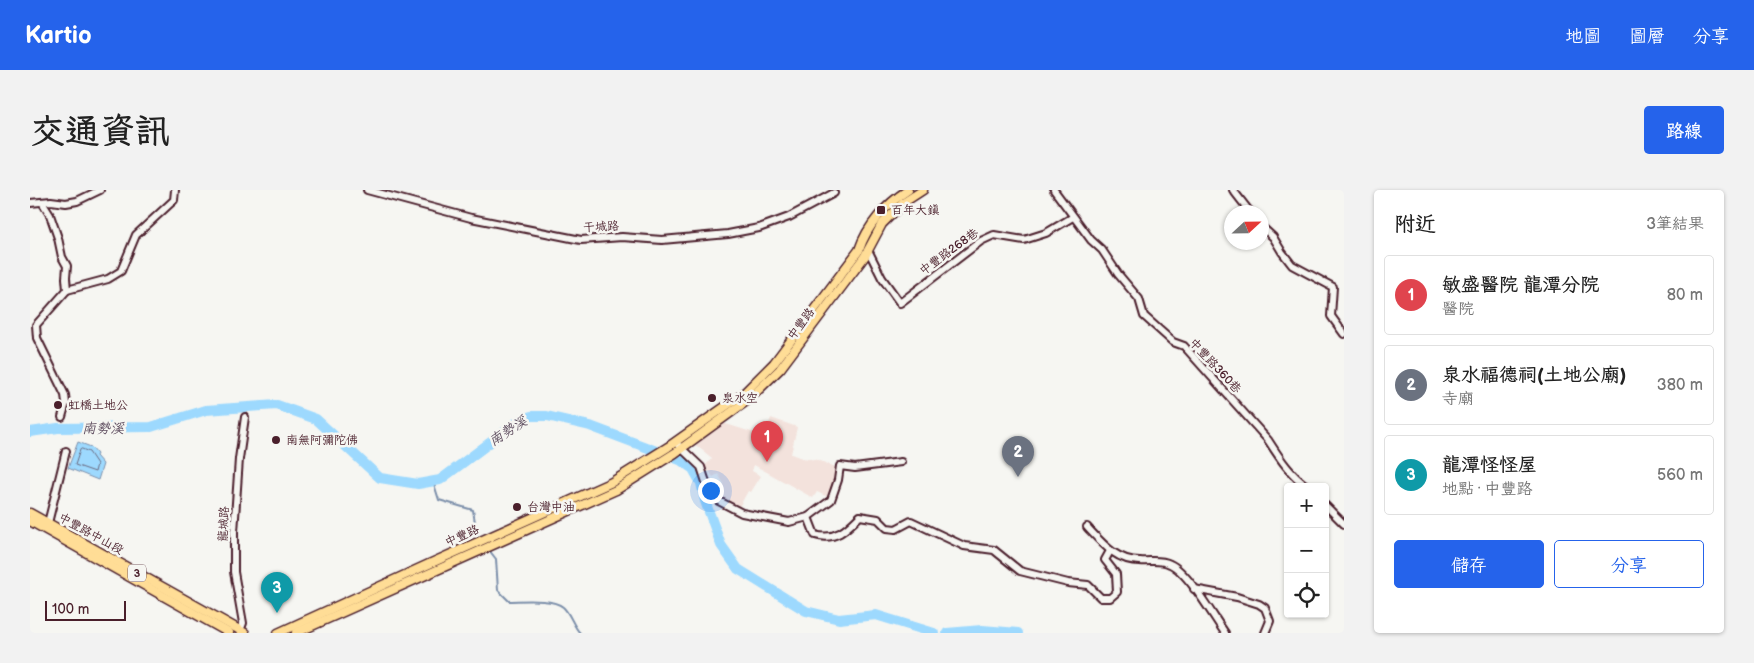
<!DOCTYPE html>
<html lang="zh-TW">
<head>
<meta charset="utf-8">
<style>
	:root { --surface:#fff; --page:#f2f2f2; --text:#222; --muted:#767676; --line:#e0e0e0; --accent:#2563eb }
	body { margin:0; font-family:"Balsamiq Sans","LXGW WenKai TC",sans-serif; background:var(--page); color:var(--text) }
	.controls { position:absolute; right:15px; bottom:15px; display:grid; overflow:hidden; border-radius:5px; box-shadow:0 1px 4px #0004 }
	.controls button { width:45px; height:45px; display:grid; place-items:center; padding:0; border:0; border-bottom:1px solid var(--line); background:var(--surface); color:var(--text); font:25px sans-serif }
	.compass { position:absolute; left:1194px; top:15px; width:45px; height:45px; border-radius:50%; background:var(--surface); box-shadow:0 1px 4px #0004; rotate:68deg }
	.scale { position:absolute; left:15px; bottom:12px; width:81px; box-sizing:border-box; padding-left:5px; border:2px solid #4a1f2b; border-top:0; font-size:14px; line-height:18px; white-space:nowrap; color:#4a1f2b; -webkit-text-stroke:4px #f6f6f2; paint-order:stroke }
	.you { position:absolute; left:680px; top:300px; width:18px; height:18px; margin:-12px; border:4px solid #fff; border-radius:50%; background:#1a73e8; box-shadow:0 0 0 8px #1a73e833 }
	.badge { display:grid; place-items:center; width:32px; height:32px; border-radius:50%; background:var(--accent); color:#fff; font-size:16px; font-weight:700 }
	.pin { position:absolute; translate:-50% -41px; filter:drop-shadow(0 1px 2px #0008) }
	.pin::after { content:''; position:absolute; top:26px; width:18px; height:15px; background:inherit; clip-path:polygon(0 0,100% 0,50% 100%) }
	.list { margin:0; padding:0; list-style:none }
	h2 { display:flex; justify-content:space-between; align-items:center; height:65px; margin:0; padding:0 20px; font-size:21px }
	h2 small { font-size:16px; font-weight:400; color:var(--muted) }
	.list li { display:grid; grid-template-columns:32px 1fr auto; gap:15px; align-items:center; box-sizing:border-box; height:80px; margin:0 10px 10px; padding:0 10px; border:1px solid var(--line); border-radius:5px }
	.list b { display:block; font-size:19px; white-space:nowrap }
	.list p { margin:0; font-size:16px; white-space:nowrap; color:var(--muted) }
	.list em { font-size:16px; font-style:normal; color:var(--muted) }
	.actions { display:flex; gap:10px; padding:15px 20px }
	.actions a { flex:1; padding:11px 0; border:1px solid var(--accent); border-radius:5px; text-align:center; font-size:18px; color:var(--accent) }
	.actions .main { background:var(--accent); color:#fff }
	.icon { flex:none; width:28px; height:28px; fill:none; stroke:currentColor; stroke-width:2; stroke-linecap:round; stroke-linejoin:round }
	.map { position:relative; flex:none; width:1314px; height:443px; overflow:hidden; border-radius:5px }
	header { display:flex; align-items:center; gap:30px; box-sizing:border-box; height:70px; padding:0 25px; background:var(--accent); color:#fff }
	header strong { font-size:24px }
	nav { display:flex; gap:28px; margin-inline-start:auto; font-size:18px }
	.intro { display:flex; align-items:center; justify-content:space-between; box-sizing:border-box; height:120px; padding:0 30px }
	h1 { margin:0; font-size:35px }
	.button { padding:12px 22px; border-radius:5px; background:var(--accent); color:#fff; font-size:18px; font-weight:700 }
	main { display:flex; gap:30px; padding:0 30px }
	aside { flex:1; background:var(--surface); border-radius:5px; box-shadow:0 1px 4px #0004 }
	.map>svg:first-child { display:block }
	.built { fill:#f3e2dc }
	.water { fill:#9dd9fe; stroke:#7c8faa }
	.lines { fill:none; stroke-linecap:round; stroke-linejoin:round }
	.shore { stroke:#6b697f; stroke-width:1 }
	.stream { stroke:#7c8faa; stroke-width:2 }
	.river { stroke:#9dd9fe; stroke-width:10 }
	.minor-casing { stroke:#4a1f2b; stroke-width:10 }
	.major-casing { stroke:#4a1f2b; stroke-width:11 }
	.minor { stroke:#f6f6f2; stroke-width:6 }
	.major { stroke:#ffdd96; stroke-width:8 }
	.poi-dot { fill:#4a1f2b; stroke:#f6f6f2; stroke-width:2 }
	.labels { text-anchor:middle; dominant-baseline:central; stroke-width:5; stroke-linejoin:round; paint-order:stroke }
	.shield { fill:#f6f6f2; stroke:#7e6067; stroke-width:1 }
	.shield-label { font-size:11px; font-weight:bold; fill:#4a1f2b }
	.poi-label { font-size:12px; fill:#4a1f2b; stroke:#f6f6f2; text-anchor:start }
	.street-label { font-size:12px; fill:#4a1f2b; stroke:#f6f6f2 }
	.water-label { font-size:14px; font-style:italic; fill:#5f4e60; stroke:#f6f6f2 }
</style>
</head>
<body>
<header>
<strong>Kartio</strong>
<nav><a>地圖</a><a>圖層</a><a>分享</a></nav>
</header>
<div class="intro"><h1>交通資訊</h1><a class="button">路線</a></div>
<main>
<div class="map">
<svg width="1314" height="443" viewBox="0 0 1314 443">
	<rect width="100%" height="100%" fill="#f6f6f2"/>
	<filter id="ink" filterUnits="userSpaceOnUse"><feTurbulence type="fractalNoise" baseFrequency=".02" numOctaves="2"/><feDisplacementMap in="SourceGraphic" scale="10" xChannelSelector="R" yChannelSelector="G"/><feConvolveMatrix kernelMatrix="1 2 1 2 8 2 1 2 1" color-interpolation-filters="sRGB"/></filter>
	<g filter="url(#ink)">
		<path class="built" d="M741,228L767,237L761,264L772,268L788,270L808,278L800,308L787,302L783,308L724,275L722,281L731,286L721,302L718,301L708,319L686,306L690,298L694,294L688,284L683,287L675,276L682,268L663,253L693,233L734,246Z"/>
		<path class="water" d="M48,252L61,257L67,264L66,266L73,274L68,290L38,278Z"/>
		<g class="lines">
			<path class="shore" d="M52,259L59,262L67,274L65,282L45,275L50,260Z"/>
			<g class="stream">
				<path d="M403,291L409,310L443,320L447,345L449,348"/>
				<path d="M459,360L466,369L468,400L479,411C492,411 523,408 533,417C540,423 543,436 550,443"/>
			</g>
			<g class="river">
				<path d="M0,242L28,238L121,237L176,220L247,215L286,229L350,288L388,294L410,290L486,233L501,226H517L560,236L650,270L663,279L671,293L675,311L691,355L708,379L776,421L809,429L846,425L904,443"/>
				<path d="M917,443L952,440L988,443"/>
			</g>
			<defs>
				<g id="minor">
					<path d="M337,0L441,28L551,50L592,47L632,50L698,44L729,38L759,27L804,3"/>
					<path d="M1024,0L1061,50L1072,60L1088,84L1109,109L1114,126L1143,152L1154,156L1238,250C1249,267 1261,286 1278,297"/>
					<path d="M1203,0L1220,22"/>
					<path d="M12,12L20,25L28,48L32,67L37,76L36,88L37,100L6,135L7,148L35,205L36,213L32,227"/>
					<path d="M0,13L21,11L36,13L47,11L70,0"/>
					<path d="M1232,37L1243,47L1252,62L1262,75L1303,97L1301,126L1314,144"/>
					<path d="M838,60L852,88L870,113L951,51L964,45L994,50L1016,43L1043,27"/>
					<path d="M37,100L78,89L91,81L106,45L144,10L145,0"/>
					<path d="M648,255L671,277L681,307L712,323L759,332L778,327L801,310L808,290L810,276L825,278L871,272"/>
					<path d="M1295,315L1314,334"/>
					<path d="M778,327L785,345C805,351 816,340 830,326L848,329L857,338L866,339L881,331L934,356L964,360L990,381L1038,393L1058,395L1071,408H1080L1087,402L1086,384L1075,370L1080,361"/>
					<path d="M18,333L36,261"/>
					<path d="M1057,337C1072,353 1086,371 1110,371C1120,372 1130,369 1140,374C1158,382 1183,426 1195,443"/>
					<path d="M1164,399L1207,407L1229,414L1235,418L1240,431L1235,443"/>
					<path d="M210,441L213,433L204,382V342L209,269L215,227"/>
				</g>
				<g id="major">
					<path d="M0,323L215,443"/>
					<path d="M0,331L199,443"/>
					<path d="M248,443L399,374L582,292L638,257L713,204L744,173L829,60C837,36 856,14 878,0"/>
					<path d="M266,443L586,300L645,263L718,210L750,179L835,66L852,34L873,13L893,0"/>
				</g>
			</defs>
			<use href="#minor" class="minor-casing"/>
			<use href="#major" class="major-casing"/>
			<use href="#minor" class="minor"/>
			<use href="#major" class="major"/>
		</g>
	</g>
	<g class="poi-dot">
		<rect x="846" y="15" width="10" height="10" rx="2.5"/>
		<circle cx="682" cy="208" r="5"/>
		<circle cx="28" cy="215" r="5"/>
		<circle cx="246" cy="250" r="5"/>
		<circle cx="487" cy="317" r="5"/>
	</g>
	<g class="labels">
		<rect class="shield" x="98" y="374.5" width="18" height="17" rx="4"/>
		<g class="shield-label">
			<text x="107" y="383">3</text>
		</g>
		<g class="poi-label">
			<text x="861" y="20">百年大鎮</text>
			<text x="692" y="208">泉水空</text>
			<text x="38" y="215">虹橋土地公</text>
			<text x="256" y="250">南無阿彌陀佛</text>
			<text x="497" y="317">台灣中油</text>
		</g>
		<g class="street-label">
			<text transform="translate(571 37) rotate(-3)">干城路</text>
			<text transform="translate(919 62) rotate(-36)">中豐路268巷</text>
			<text transform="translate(771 134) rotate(-53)">中豐路</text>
			<text transform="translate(1185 176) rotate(47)">中豐路360巷</text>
			<text transform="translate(194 334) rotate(-88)">龍城路</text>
			<text transform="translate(61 344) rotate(29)">中豐路中山段</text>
			<text transform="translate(432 346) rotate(-24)">中豐路</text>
		</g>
		<g class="water-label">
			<text x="73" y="238">南勢溪</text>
			<text transform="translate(478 241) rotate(-33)">南勢溪</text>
		</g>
	</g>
</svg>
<div class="controls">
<button>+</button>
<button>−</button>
<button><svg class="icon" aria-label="locate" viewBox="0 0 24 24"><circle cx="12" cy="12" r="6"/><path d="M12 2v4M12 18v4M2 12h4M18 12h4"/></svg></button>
</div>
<svg class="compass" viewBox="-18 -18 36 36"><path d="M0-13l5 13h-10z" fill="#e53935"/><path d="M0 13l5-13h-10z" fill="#767676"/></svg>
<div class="scale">100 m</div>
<div class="you"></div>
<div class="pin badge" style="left:737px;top:272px;background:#e0444e">1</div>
<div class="pin badge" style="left:988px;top:287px;background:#6b7280">2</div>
<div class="pin badge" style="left:247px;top:423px;background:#0f9aa8">3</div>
</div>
<aside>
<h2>附近<small>3筆結果</small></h2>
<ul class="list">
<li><span class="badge" style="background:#e0444e">1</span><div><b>敏盛醫院 龍潭分院</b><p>醫院</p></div><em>80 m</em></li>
<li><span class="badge" style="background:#6b7280">2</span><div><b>泉水福德祠(土地公廟)</b><p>寺廟</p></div><em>380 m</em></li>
<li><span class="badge" style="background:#0f9aa8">3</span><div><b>龍潭怪怪屋</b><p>地點 · 中豐路</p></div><em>560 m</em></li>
</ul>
<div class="actions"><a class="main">儲存</a><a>分享</a></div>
</aside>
</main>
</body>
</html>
